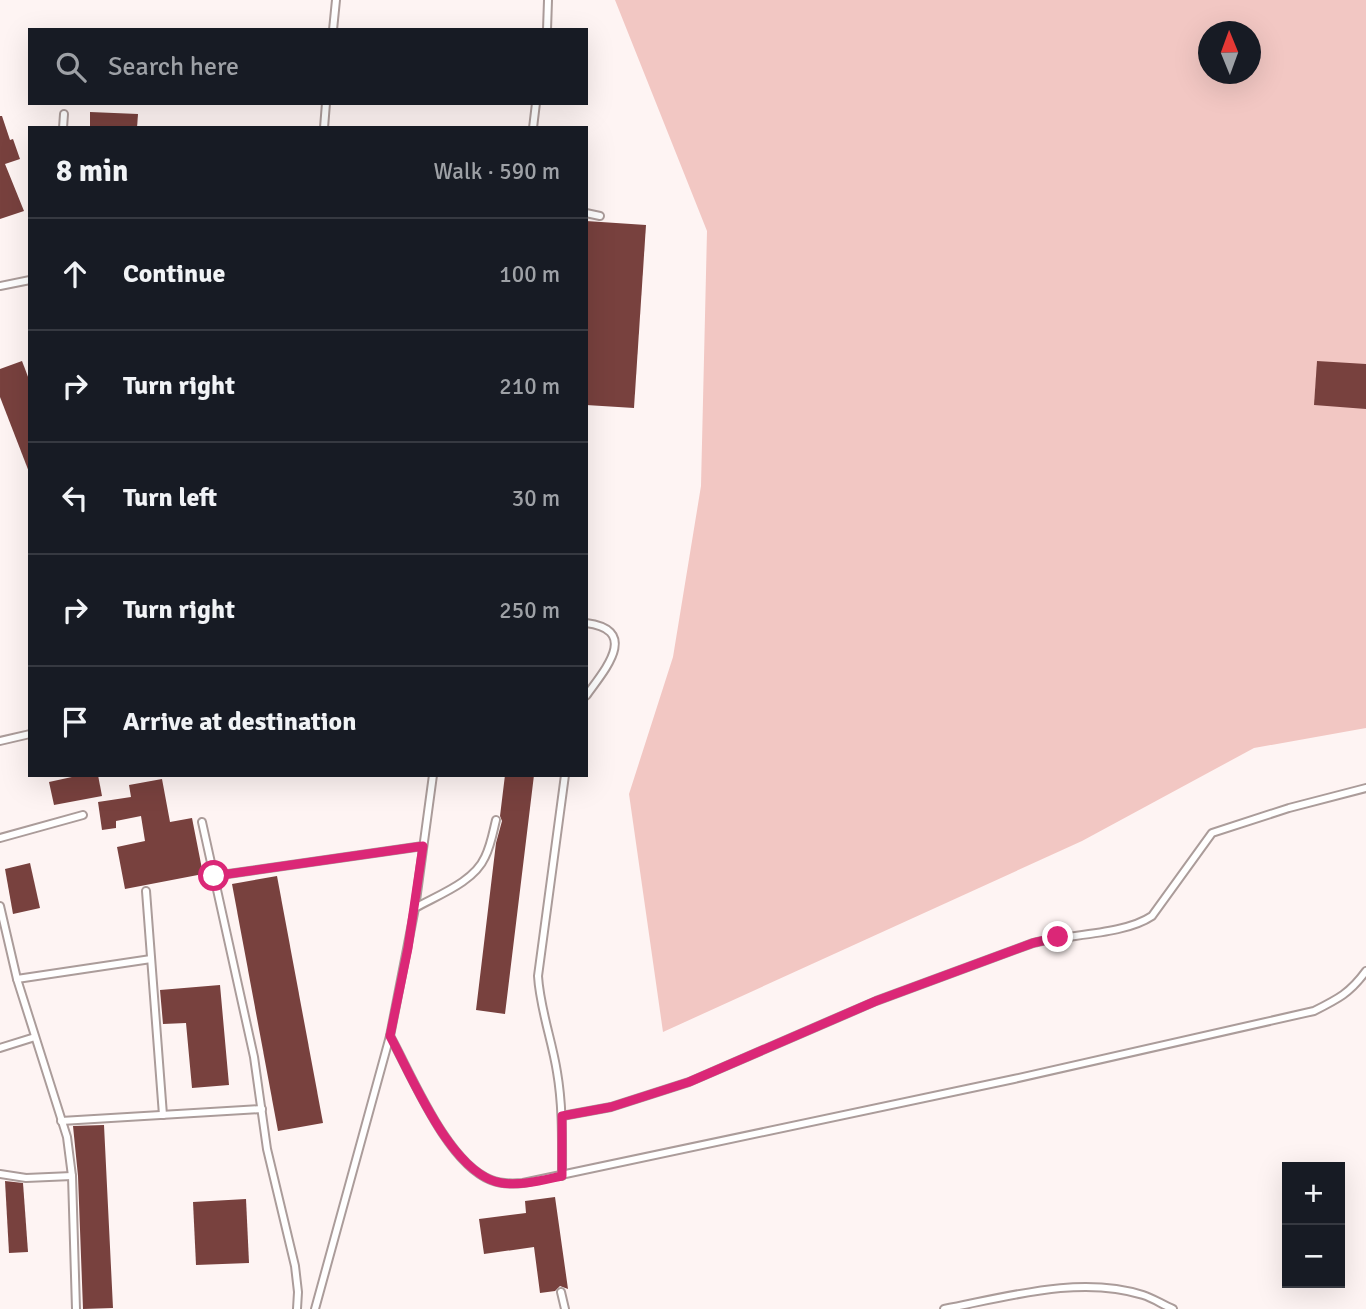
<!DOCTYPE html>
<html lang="en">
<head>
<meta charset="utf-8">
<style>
	:root { --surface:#171b24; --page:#20242c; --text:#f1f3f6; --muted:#9ea1a6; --line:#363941 }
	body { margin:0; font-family:Signika,sans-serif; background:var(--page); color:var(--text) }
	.controls { position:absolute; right:21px; bottom:21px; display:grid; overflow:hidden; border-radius:0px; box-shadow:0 7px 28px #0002 }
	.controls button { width:63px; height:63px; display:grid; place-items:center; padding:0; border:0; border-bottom:2px solid var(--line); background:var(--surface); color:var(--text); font:35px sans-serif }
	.compass { position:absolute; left:1198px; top:21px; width:63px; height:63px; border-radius:50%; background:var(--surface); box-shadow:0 7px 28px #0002; rotate:359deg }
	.stop { position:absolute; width:21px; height:21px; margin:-16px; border:5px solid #db2777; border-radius:50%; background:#fff }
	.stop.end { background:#db2777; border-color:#fff; box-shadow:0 2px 7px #0008 }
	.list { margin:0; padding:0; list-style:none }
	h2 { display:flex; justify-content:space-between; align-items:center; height:91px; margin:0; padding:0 28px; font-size:30px }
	h2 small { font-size:23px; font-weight:400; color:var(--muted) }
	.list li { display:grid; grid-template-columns:46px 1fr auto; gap:21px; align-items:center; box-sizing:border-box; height:112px; padding:0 28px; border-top:2px solid var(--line) }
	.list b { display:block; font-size:26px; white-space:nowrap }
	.list em { font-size:23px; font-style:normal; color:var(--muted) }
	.icon { flex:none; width:38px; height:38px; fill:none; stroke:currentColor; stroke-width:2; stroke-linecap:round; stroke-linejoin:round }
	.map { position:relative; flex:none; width:1366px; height:1309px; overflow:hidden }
	.search { position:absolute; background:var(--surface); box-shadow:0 7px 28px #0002; left:28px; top:28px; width:560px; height:77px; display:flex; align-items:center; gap:18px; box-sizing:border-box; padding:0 24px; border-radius:0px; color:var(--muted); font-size:26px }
	.panel { position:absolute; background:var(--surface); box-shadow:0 7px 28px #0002; left:28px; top:126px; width:560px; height:651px; border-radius:0px }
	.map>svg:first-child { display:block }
	.grass { fill:#f2c7c3; fill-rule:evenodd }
	.building { fill:#78413e }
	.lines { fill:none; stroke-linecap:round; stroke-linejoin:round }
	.service-casing { stroke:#ab9c9a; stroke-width:10 }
	.service { stroke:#fff; stroke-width:6 }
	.route { stroke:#db2777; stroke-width:9 }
</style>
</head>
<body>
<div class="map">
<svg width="1366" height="1309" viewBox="0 0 1366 1309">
	<rect width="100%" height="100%" fill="#fef4f3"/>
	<path class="grass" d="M615,0H1366V728L1254,748L1082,841L663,1032L629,794L673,657L701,486L707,231ZM1208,32H1250V74H1208Z"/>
	<g class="building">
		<path d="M90,112L138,114L137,128H90Z"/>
		<path d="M0,116H2L10,140L13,139L20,159L5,164L24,211L0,219Z"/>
		<path d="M586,221L646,225L634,408L586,405Z"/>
		<path d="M22,361L30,382L29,472L0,397V369Z"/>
		<path d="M1317,361L1366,364V409L1314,405Z"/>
		<path d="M81,775H98L102,796L54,805L49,782Z"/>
		<path d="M505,775H534L505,1014L476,1010L496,843L502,821L500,816Z"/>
		<path d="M162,779L170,822L192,818L203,874L125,889L117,847L145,841L141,816L116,821V828L102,830L98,802L131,797L129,785Z"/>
		<path d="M30,863L40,908L13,914L5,869Z"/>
		<path d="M277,876L323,1123L278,1131L232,884Z"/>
		<path d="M220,985L229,1085L192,1088L186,1023L163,1024L160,990Z"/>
		<path d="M104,1125L113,1308L83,1309L78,1176L73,1126Z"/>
		<path d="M5,1181L23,1183L28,1252L9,1253Z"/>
		<path d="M555,1197L568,1289L560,1286L555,1291L540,1293L534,1247L484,1254L479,1219L526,1213L525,1201Z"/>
		<path d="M246,1199L249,1263L196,1265L193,1202Z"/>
	</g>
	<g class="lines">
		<defs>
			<g id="service">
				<path d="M333,30L336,0"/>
				<path d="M547,30L548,0"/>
				<path d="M63,128L64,114"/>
				<path d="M324,128L326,103"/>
				<path d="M533,128L536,103"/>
				<path d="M586,213L600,216"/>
				<path d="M0,286L30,280"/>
				<path d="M586,623C642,630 602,673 586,696"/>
				<path d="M0,741L30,734"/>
				<path d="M202,822L254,1057L267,1149L295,1266L298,1292L297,1309"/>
				<path d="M0,838L83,815"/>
				<path d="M214,876L423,846"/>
				<path d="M146,891L163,1115"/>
				<path d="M0,906L17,979L67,1137L72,1176L76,1309"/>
				<path d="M415,908C438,895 474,882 485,857C491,845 493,832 496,820"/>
				<path d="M17,979L151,959"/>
				<path d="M390,1036C412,1076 447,1163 491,1180C501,1184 512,1184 523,1183L1014,1079L1314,1011C1338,999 1350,993 1366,971"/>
				<path d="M0,1048L35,1037"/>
				<path d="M562,1116L611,1107L689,1082L876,1001L1033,943C1068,934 1124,935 1152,916L1212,833L1289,808L1366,788"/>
				<path d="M61,1121L262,1109"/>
				<path d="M0,1174L26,1178L72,1176"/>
				<path d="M562,1176C562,1141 563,1107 557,1072C552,1040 540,1009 538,976L565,775"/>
				<path d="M561,1292L565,1309"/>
				<path d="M315,1309L390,1036L415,908L433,775"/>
				<path d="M944,1309C1007,1297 1080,1275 1143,1295C1153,1298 1163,1305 1173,1309"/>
			</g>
		</defs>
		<use href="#service" class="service-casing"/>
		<use href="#service" class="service"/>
	</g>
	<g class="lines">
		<path class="route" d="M214,876L423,846L408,948L390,1036C412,1077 452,1176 502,1183C522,1186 543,1180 562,1176V1116L611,1107L689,1082L876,1001L1033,943L1058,937"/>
	</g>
</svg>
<div class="controls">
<button>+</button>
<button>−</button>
</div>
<svg class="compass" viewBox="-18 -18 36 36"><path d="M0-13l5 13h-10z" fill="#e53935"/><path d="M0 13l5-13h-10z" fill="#9ea1a6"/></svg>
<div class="stop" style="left:214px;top:876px"></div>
<div class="stop end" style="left:1058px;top:937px"></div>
<div class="search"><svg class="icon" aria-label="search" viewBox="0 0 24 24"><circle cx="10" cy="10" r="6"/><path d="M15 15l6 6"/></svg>Search here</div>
<section class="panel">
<h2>8 min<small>Walk · 590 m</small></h2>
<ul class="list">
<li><svg class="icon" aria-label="ahead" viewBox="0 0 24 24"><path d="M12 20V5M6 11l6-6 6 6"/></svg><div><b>Continue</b></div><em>100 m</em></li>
<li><svg class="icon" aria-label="right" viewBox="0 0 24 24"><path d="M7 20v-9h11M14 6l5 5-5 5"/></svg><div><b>Turn right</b></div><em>210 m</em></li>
<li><svg class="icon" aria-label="left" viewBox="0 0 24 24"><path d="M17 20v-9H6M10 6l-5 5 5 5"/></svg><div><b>Turn left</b></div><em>30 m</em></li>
<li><svg class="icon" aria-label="right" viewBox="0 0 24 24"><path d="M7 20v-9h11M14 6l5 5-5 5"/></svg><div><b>Turn right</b></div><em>250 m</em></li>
<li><svg class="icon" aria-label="arrive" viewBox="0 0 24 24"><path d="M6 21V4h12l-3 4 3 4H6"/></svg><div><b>Arrive at destination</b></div></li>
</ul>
</section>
</div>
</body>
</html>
